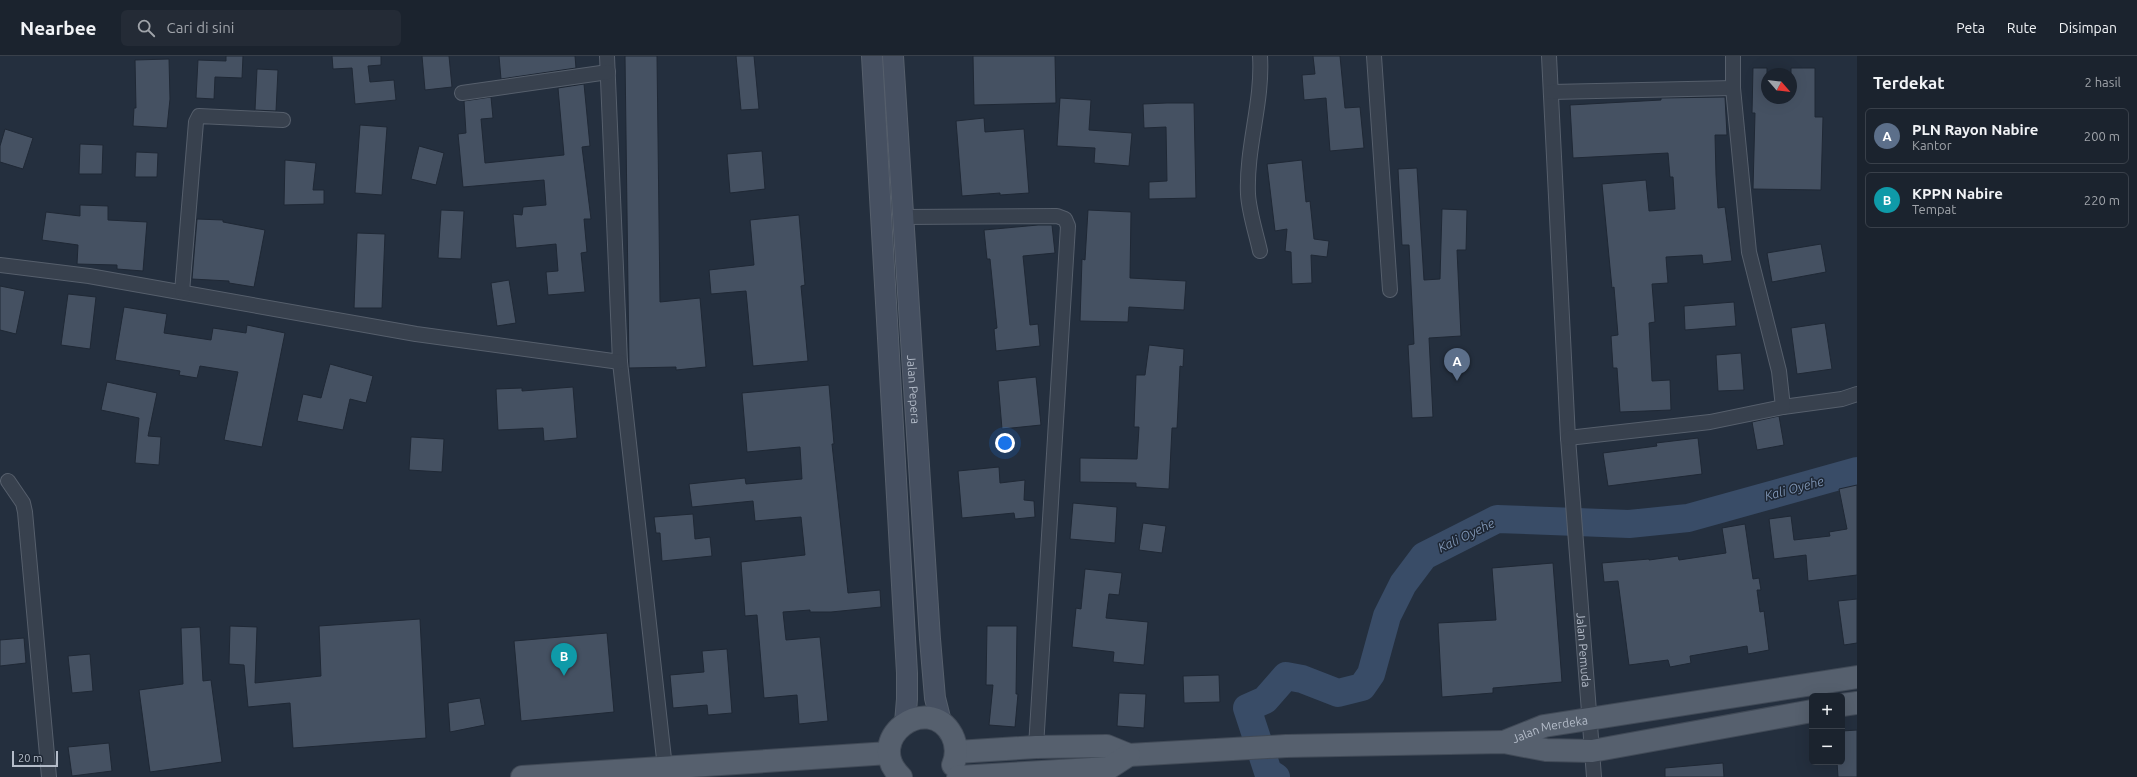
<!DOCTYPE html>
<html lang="id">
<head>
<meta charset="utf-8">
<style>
	:root { --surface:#1b232e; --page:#242b36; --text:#f1f3f6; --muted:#a0a4aa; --line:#39404a; --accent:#db2777 }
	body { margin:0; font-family:Ubuntu,sans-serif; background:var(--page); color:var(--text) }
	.controls { position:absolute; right:12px; bottom:12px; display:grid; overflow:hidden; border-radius:6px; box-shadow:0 4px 16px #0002 }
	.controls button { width:36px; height:36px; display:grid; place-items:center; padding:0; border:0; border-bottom:1px solid var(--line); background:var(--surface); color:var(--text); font:20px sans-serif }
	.compass { position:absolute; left:1761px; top:12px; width:36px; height:36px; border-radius:50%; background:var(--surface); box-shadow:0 4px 16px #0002; rotate:118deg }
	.scale { position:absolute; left:12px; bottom:10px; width:46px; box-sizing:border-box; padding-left:4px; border:2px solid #b4bcc9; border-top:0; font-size:11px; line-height:14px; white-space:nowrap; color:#b4bcc9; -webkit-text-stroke:3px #1d2633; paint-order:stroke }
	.you { position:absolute; left:1005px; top:387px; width:14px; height:14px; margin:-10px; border:3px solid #fff; border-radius:50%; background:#1a73e8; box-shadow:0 0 0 6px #1a73e833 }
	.badge { display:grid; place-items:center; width:26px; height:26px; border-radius:50%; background:var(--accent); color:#fff; font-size:13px; font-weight:700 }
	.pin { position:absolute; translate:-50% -33px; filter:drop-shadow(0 1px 2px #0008) }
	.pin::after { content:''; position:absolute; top:21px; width:14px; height:12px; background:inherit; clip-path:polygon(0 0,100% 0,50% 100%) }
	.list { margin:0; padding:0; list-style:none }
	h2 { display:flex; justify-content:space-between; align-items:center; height:52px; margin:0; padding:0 16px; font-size:17px }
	h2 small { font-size:13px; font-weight:400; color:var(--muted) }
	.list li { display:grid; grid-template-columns:26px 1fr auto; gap:12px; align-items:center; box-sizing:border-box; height:56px; margin:0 8px 8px; padding:0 8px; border:1px solid var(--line); border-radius:6px }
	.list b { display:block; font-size:15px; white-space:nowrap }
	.list p { margin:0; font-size:13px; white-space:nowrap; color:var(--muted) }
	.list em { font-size:13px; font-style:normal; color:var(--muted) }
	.icon { flex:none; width:22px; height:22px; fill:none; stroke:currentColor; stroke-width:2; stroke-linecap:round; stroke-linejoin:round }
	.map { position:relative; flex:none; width:1857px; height:721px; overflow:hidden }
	header { display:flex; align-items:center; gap:24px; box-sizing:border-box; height:56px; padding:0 20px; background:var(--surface); border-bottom:1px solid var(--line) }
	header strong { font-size:19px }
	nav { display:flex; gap:22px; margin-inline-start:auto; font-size:14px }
	.search { width:280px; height:36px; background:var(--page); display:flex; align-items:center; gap:10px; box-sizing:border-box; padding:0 14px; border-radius:6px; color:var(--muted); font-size:15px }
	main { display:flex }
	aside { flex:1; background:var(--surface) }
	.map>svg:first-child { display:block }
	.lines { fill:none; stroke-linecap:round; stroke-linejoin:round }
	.river { stroke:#394c67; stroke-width:28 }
	.building { fill:#455162; stroke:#1f2835 }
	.street-casing { stroke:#565f6c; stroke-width:16 }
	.secondary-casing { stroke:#565f6c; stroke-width:22 }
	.primary-casing { stroke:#414a57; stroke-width:24 }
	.street { stroke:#38414e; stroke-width:14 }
	.secondary { stroke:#465061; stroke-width:20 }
	.primary { stroke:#56606e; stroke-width:22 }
	.labels { text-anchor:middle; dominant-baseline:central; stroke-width:3; stroke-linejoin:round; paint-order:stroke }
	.street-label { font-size:12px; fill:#b4bcc9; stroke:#1d2633 }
	.water-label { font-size:13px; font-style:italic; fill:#7c92b1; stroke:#1d2633 }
</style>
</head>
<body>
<header>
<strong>Nearbee</strong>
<div class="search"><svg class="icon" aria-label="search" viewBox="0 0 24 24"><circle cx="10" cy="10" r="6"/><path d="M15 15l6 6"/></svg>Cari di sini</div>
<nav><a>Peta</a><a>Rute</a><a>Disimpan</a></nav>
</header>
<main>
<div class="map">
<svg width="1857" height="721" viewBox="0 0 1857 721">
	<rect width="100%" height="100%" fill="#242f3e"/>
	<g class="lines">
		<path class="river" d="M1276,721L1268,716L1247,652L1265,644L1286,620L1302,623L1338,637L1362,631L1371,618L1387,560L1403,528L1424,500L1497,463L1629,468L1688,462L1857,415"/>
	</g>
	<g class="building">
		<path d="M226,0H243L242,22L215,21L214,43L196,42L198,4L226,5Z"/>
		<path d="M332,0H381V9L368,10L370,26L394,24L396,44L355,48L352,12L333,13Z"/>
		<path d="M422,0H449L452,31L425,34Z"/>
		<path d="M499,0H575L576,12L501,23Z"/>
		<path d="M625,0H657L660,246L700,242L706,311L676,314V311L629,312Z"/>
		<path d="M736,0H754L759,53L741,54Z"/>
		<path d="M973,0H1055L1056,47L974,49Z"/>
		<path d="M1313,0H1340L1345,52L1360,51L1364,92L1330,95L1326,42L1304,44L1302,19L1315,18Z"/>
		<path d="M169,3L170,43L167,72L133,70L134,52H136L135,4Z"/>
		<path d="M1753,12H1767V42H1791V12H1815V61H1823L1821,134L1753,133L1755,57H1752Z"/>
		<path d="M257,13L278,14L276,55L255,54Z"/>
		<path d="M584,28L590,90L582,91L591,163H584L587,196L581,197L585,236L548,239L546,216L558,215L556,188L516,192L513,158L522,159L523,151L546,149L544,124L463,131L458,78L466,77L464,45L491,41L493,62L481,63L485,107L564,99L558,32Z"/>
		<path d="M1725,41L1727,79H1715L1716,119L1718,152L1725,151L1732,205L1703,208L1702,199L1666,201L1668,227L1652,228L1655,266L1649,267L1652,325L1670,324L1671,354L1620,356L1617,312H1613L1611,280L1618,279L1614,231L1612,232L1602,128L1646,124L1649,155L1675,153L1673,121H1670L1668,97L1573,102L1570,49L1661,44V42Z"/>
		<path d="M1060,42L1091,44L1089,74L1132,77L1129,110L1094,107L1095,92L1057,90Z"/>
		<path d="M1167,47H1194L1196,142L1149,143V126L1167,125L1166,71L1144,72L1143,48Z"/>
		<path d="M984,62L985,76L1024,73L1029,137L1000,139V137L962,140L956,65Z"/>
		<path d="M360,69L387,71L382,139L355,137Z"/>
		<path d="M5,73L33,82L23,113L0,106V90Z"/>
		<path d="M80,88L103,89L102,118H79Z"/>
		<path d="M419,90L444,97L436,129L411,123Z"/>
		<path d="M762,95L765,133L730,137L727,98Z"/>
		<path d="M136,96L158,97L157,121H135Z"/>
		<path d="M285,104L316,107L313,134H324V148L284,149Z"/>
		<path d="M1302,104L1306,146L1310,145L1314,183L1329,185L1327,201L1311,199L1312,227L1292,228L1291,196L1285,195L1287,173L1275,175L1267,108Z"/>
		<path d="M1417,112L1424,224L1440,223L1442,153L1467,154L1466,194H1457L1461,280L1429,282L1433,361L1412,362L1408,289L1414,288L1409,189H1402L1398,113Z"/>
		<path d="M80,149L108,150V164L147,166L143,215L117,213V209L77,208L78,189L42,184L46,156L80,160Z"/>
		<path d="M441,154L464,155L461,203L438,202Z"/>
		<path d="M1088,154L1131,156L1130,222L1186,225L1184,254L1129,251L1128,266L1080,265L1082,203L1085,204Z"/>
		<path d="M799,159L805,229L801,230L808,305L753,310L746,235L711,238L709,214L754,209L750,164Z"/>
		<path d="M197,163L223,164V166L265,174L254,231L229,227V225L192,223Z"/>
		<path d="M1038,169H1052L1055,197L1023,200L1030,269L1038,268L1040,290L996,295L994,273L997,272L990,203H987L984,174Z"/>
		<path d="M357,177L385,178L382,252H354Z"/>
		<path d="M1821,188L1826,216L1772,226L1767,197Z"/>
		<path d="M509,224L516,267L497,270L491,227Z"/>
		<path d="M0,230L25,235L16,278L0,274Z"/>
		<path d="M68,238L96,241L90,293L61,289Z"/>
		<path d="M1734,246L1736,270L1685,274L1684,250Z"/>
		<path d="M124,251L167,258L164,277L211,284L213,272L246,277L247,269L285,277L262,391L224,384L238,316L200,310L197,322L179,319L180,315L115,304Z"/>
		<path d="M1825,267L1832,313L1797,318L1791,272Z"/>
		<path d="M1149,289L1184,293L1183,311L1180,310L1177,372H1172L1169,433L1136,431V427L1080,426V402L1137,403L1139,371H1134L1136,319H1145Z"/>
		<path d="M1741,297L1744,334L1718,335L1716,299Z"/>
		<path d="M330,308L373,320L366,347L350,343L343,374L297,365L303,338L321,342Z"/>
		<path d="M1036,321L1041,369L1002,373L998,325Z"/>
		<path d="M107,326L157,337L148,380L161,381L159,409L135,407L139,362L101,354Z"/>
		<path d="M829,329L834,388H832L848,537L880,534L881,551L831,556H810V554L783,556L786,584L820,581L828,665L799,668L797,639L764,642L757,559L745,560L741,506L805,499L801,461L755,465L753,445L692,451L689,428L745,422L746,428L802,423L800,391L747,396L742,337Z"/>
		<path d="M573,331L577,382L544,385L543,372L498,374L496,333L522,332V335Z"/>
		<path d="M1779,360L1784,389L1757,394L1752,366Z"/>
		<path d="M411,381L444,383L442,416L409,414Z"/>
		<path d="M1698,382L1702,418L1608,430L1603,397L1657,390L1656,387Z"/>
		<path d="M999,411L1000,427L1025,424L1024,444L1034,445L1035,461L1015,463L1014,457L962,462L958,415Z"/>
		<path d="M1857,429V519L1808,525L1806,499L1774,503L1769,463L1791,460L1794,484L1830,480L1829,476L1847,473L1839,433Z"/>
		<path d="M1073,447L1117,451L1115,487L1070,483Z"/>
		<path d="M693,458L695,483L710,481L712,500L662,505L660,477H656L654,461Z"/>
		<path d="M1143,467L1166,470L1162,497L1139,494Z"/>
		<path d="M1745,468L1753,523L1759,522L1761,534H1757L1760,556L1764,555L1769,594L1748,598L1747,590L1690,600L1691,607L1670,611L1668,604L1629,609L1618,525L1604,526L1602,507L1649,503V504L1678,500L1679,504L1726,497L1722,472Z"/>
		<path d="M1553,507L1562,626L1493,632V637L1442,641L1438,567L1496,564L1492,512Z"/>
		<path d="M1085,513L1122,517L1119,539L1109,538L1106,562L1148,566L1144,609L1113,606L1114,596L1072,591L1076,552L1081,553Z"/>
		<path d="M1857,543V587L1844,589L1838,545Z"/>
		<path d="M420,563L426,682L293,692L290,647L248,651L244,609L229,608L230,570L257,571L255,627L321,620L319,570Z"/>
		<path d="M987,570H1017L1016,638H1018L1015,671L989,669L993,629H986Z"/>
		<path d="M200,571L203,625L211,624L222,706L150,716L139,634L183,628L181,572Z"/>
		<path d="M607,577L614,656L521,665L514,585Z"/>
		<path d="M24,582L26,607L0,610V584Z"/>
		<path d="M727,593L732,657L708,659L707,649L673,652L670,619L704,616L702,595Z"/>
		<path d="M90,598L93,635L72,637L68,600Z"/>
		<path d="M1219,619L1220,646L1184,647L1183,620Z"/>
		<path d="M1119,637L1146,638L1144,672L1117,670Z"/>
		<path d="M480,642L485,669L450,676L448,647Z"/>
		<path d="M1857,674V721H1838L1837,706H1842V675Z"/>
		<path d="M109,687L112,715L72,720L68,691Z"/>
		<path d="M1723,707L1724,721H1665V712Z"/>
	</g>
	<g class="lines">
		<defs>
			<g id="street">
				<path d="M607,0L620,306L665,712"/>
				<path d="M1374,0L1390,234"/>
				<path id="s1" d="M1549,0L1568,382L1594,721"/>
				<path d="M1551,36L1733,32"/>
				<path d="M462,37L608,16"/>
				<path d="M904,161L1057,160L1065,163L1068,170L1036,691"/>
				<path d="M1260,195C1256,177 1249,156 1248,138C1246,91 1263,46 1260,0"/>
				<path d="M0,209L89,220L416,278L620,306"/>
				<path d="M182,236L196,66L199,60L283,64"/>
				<path d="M1783,351L1842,343L1857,338"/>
				<path d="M1568,382L1710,366L1783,351L1779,315L1749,196L1733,32V0"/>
				<path d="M8,425L23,447L25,456L49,721"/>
			</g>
			<g id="secondary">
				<path d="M872,0L907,617V643L905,667"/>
				<path id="s2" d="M893,0L930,583L935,642L941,666"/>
			</g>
			<g id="primary">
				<path d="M1842,649L1857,647"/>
				<path id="s3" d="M1504,686L1544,670L1857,621"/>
				<path d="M957,696L1036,691L1107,690L1129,699L1286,690L1504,686L1546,694L1592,695L1812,655"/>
				<path d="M522,721L889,697"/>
				<path d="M901,721C862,683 928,635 952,679C957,689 957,699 953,709"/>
				<path d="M958,721L1109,712L1129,699"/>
			</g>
		</defs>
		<use href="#street" class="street-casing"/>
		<use href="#secondary" class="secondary-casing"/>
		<use href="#primary" class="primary-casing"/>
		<use href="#street" class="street"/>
		<use href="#secondary" class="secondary"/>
		<use href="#primary" class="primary"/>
	</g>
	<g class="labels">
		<g class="street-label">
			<text stroke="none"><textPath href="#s2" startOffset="334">Jalan Pepera</textPath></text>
			<text stroke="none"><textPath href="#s1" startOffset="595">Jalan Pemuda</textPath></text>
			<text stroke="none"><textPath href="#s3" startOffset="48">Jalan Merdeka</textPath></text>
		</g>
		<g class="water-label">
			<text transform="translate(1794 432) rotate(-15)">Kali Oyehe</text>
			<text transform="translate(1466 479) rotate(-26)">Kali Oyehe</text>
		</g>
	</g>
</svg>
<div class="controls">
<button>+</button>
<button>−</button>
</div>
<svg class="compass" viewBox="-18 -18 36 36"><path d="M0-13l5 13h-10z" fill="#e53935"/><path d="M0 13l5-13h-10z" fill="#a0a4aa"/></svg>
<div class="scale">20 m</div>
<div class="you"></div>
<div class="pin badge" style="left:1457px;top:325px;background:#5c6f8a">A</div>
<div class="pin badge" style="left:564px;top:620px;background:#0f9aa8">B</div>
</div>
<aside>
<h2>Terdekat<small>2 hasil</small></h2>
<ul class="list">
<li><span class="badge" style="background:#5c6f8a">A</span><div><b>PLN Rayon Nabire</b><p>Kantor</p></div><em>200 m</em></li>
<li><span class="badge" style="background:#0f9aa8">B</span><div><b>KPPN Nabire</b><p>Tempat</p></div><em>220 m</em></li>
</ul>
</aside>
</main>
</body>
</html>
